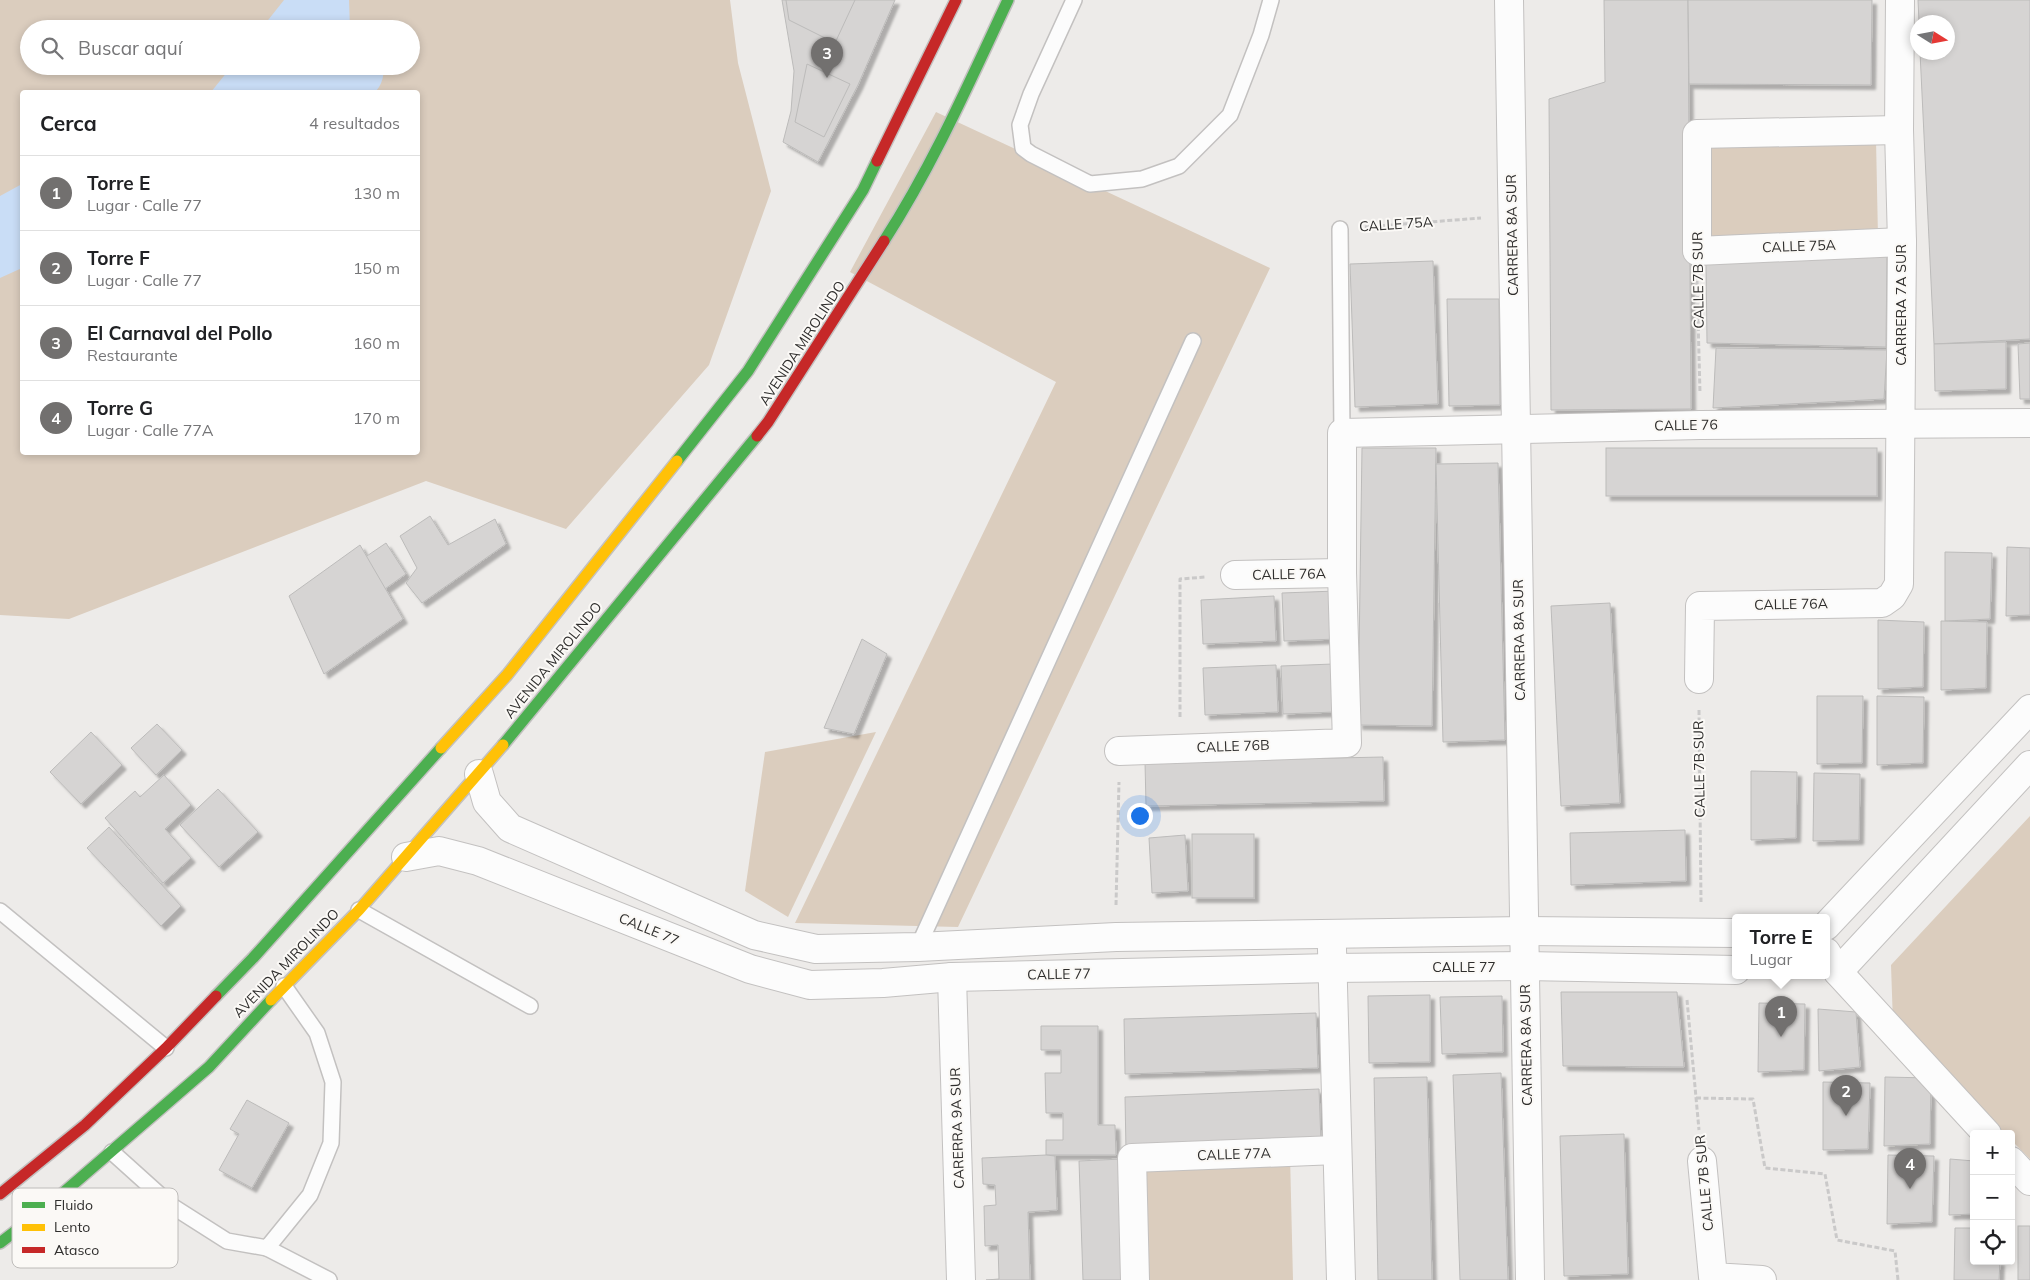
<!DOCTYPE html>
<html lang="es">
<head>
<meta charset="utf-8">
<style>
	:root { --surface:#fff; --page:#f6f6f6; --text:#202124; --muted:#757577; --line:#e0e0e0; --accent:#72706f }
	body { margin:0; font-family:Mulish,sans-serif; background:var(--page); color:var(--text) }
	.controls { position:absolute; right:15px; bottom:15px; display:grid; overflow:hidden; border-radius:5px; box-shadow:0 2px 8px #0003 }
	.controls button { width:45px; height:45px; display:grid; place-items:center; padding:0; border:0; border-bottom:1px solid var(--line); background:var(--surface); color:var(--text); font:25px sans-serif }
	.compass { position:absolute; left:1910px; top:15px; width:45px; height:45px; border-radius:50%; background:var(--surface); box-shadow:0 2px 8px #0003; rotate:101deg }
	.you { position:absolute; left:1139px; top:815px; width:18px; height:18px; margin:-12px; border:4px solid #fff; border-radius:50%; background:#1a73e8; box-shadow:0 0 0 8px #1a73e833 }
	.badge { display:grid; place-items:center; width:32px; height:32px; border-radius:50%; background:var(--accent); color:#fff; font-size:16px; font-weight:700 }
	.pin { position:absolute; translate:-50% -41px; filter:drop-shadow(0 1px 2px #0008) }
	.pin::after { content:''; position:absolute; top:26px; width:18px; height:15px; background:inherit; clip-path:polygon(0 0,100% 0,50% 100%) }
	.popup { position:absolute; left:1732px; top:914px; width:98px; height:65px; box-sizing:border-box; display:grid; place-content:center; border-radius:5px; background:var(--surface); filter:drop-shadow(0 1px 4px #0005); font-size:16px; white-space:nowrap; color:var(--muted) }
	.popup b { font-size:19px; color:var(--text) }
	.popup::after { content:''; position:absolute; left:50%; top:100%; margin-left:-10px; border:10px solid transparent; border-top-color:var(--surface) }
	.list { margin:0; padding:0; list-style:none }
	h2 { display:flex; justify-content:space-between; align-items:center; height:65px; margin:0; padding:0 20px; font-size:21px }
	h2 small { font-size:16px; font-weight:400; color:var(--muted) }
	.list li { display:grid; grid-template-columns:32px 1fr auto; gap:15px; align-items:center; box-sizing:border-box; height:75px; padding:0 20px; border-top:1px solid var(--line) }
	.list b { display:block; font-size:19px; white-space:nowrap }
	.list p { margin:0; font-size:16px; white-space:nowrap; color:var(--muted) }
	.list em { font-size:16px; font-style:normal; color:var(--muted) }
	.icon { flex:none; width:28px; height:28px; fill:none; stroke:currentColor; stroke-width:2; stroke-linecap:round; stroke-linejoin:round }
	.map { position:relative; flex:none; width:2030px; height:1280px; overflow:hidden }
	.search { position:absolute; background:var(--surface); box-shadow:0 2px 8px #0003; left:20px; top:20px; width:400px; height:55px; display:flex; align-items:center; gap:12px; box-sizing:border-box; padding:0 18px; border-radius:28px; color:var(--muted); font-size:19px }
	.panel { position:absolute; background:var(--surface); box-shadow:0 2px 8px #0003; left:20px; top:90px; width:400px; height:365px; border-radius:5px }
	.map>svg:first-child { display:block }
	.green { fill:#dbcdbe; fill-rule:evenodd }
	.water { fill:#c9ddf6 }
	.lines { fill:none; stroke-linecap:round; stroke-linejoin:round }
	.river { stroke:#c9ddf6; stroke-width:61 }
	.building { fill:#d6d4d3; stroke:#bcbbba; filter:url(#shadow) }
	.lane-casing { stroke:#c3c1c0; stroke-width:18 }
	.street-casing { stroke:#c3c1c0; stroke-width:30 }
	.fast-casing { stroke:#c3c1c0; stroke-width:14 }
	.slow-casing { stroke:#c3c1c0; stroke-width:14 }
	.jam-casing { stroke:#c3c1c0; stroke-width:14 }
	.path { stroke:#cac9c9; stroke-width:3; stroke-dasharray:5 2.5; stroke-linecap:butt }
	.lane { stroke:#fcfcfc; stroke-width:15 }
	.street { stroke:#fcfcfc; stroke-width:28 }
	.fast { stroke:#4caf50; stroke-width:11 }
	.slow { stroke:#ffc107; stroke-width:11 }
	.jam { stroke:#c62828; stroke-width:11 }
	.labels { text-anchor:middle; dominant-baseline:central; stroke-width:4; stroke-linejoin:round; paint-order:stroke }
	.street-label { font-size:14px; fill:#2f2e2d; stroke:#fbf9f6 }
	.key { fill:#fbf9f6; stroke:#bebcba; stroke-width:1 }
	.key-label { font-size:14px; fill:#2f2e2d }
</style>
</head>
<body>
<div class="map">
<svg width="2030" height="1280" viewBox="0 0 2030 1280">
	<defs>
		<filter id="shadow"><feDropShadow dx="4.5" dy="4.5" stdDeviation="1" flood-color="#0004"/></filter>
	</defs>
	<rect width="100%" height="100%" fill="#edebe9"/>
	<g class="green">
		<path d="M0,0H730L738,63L771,191L709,365L566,529L426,481L69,619L0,615ZM29,29H411V66H29ZM22,92H418V452H22Z"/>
		<path d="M936,112L1270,268L958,927L795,923L1056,382L850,272Z"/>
		<path d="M1876,140L1878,237L1702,243L1701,147Z"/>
		<path d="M876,732L788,917L745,891L765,752Z"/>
		<path d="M2030,816V1159L2011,1140V1134H2005L1893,1023L1891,965Z"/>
		<path d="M1290,1155L1293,1280H1135L1132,1158Z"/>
	</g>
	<g class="water">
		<path d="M284,0H349L350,29H261Z"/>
		<path d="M232,66H331L316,92H211Z"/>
		<path d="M22,184V268L0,278V196Z"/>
	</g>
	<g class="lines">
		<path class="river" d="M328,92L353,71L351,66"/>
	</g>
	<g class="building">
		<path d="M782,0H895L858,85L818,162L783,142L791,111L794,71Z"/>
		<path d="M786,0H855L835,43L789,20Z"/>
		<path d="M1604,0H1688L1691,409L1551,410L1549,99L1605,82Z"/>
		<path d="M1688,0H1872L1871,85L1689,84Z"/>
		<path d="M1918,0H2030V339L1934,344L1920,52H1948V22H1919Z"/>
		<path d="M807,64L850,84L824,137L795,122Z"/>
		<path d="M1887,254L1886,347L1707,343L1706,263Z"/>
		<path d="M1433,261L1438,404L1355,407L1350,264Z"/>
		<path d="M1447,299H1499L1500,405L1449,406Z"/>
		<path d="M2006,342V389L1935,391L1934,344Z"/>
		<path d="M2030,343V399H2020L2018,344Z"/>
		<path d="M1716,348L1887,350L1884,399L1713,408Z"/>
		<path d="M1362,448H1436L1432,726L1358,725Z"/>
		<rect x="1606" y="448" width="271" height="48"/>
		<path d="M1498,463L1505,740L1443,742L1436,464Z"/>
		<path d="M430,516L448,545L495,519L506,544L422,603L406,583L417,568L400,536Z"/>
		<path d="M386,543L406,574L382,591L361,560Z"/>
		<path d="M360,545L403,619L324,674L289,596Z"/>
		<path d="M2007,547L2030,548V615L2006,616Z"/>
		<path d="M1945,552L1992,553L1990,619L1945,621Z"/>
		<path d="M1336,591L1337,639L1284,641L1282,593Z"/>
		<path d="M1274,596L1276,641L1203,644L1201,600Z"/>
		<path d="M1610,603L1620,803L1561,806L1551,606Z"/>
		<path d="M1878,620L1924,622L1923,687L1878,689Z"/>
		<path d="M1941,621L1987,622L1986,688L1941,690Z"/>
		<path d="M862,639L887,654L854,734L824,728Z"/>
		<path d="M1333,664L1335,712L1283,714L1281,666Z"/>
		<path d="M1276,665L1278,712L1205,715L1203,668Z"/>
		<path d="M1817,696H1863L1862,763L1817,764Z"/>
		<path d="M1877,696L1924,697L1923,763L1877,765Z"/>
		<path d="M157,724L182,750L156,775L131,748Z"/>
		<path d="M91,732L122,765L81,804L50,772Z"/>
		<path d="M1383,757L1384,801L1146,806L1145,762Z"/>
		<path d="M1751,771L1797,772L1796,838L1751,840Z"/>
		<path d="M1814,773L1860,774L1859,840L1813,841Z"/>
		<path d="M164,775L191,805L165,829L191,858L163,883L105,818L135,791L140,797Z"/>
		<path d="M218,789L258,832L219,867L180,825Z"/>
		<path d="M109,827L181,906L161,926L87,848Z"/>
		<path d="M1685,830L1686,881L1571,885L1570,833Z"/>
		<rect x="1192" y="834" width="62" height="64"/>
		<path d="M1185,835L1188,891L1152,893L1149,838Z"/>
		<path d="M1561,992H1677L1684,1067L1563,1066Z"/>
		<path d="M1430,995V1062L1369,1063L1368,996Z"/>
		<path d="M1502,996L1503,1052L1442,1054L1440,997Z"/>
		<path d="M1759,1003L1805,1004L1804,1070L1758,1072Z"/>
		<path d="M1818,1009L1856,1012L1860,1067L1819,1071Z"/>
		<path d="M1316,1013L1318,1068L1125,1074L1124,1019Z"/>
		<path d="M1041,1026H1098V1125H1115L1116,1155H1046V1140H1063V1113H1046L1045,1073H1061V1050H1041Z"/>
		<path d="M1501,1073L1508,1280H1460L1453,1075Z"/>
		<path d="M1427,1077L1432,1280H1378L1374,1078Z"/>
		<path d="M1885,1077L1931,1078L1930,1144L1884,1146Z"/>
		<path d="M1823,1082L1870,1083L1868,1149L1823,1150Z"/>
		<path d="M1319,1089L1321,1143L1126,1151L1125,1097Z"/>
		<path d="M247,1100L289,1123L252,1188L219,1170L239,1134L230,1129Z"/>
		<path d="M1624,1134L1628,1274L1564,1276L1560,1136Z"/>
		<path d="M1046,1155L1055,1156L1057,1210L1028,1212L1030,1280H986L999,1279L998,1245L985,1246L984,1206L996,1205L995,1185L983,1184L982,1158Z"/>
		<path d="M1888,1155L1934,1156L1932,1222L1887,1224Z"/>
		<path d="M1122,1159L1125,1280H1083L1079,1161Z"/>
		<path d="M1950,1159L1974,1161V1214L1949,1215Z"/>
		<rect x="2018" y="1226" width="12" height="54"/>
		<path d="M1955,1228H1974V1261H2000L1999,1280H1954Z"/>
	</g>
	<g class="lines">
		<defs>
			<g id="lane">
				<path d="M1074,0L1031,94L1020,125L1023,148L1031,154L1090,184L1142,179L1179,166L1230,115L1261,35L1271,0"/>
				<path d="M1340,229L1342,433"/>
				<path d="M359,910L530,1006"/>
				<path d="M0,911L166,1048"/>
				<path d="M918,947L1193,341"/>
				<path d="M112,1152L172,1206L227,1241L267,1248L310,1195L331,1143L333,1082L317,1033L284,986"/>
				<path d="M267,1248L329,1280"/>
			</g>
			<g id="street">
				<path d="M1509,0L1530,1280"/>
				<path d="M1899,130L1697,134V251L1902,242"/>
				<path d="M1235,575L1342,573"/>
				<path d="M1699,679L1700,606L1882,603L1892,596L1899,584L1902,242L1899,130L1900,0"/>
				<path d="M1119,751L1347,743L1342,573V433L1700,425L2030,423"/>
				<path d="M479,774L487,802L510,828L754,935L816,949L918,947L1116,937L1525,931L1736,933"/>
				<path d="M406,857L439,851L478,861L750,969L810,985L883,983L952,977L1331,968L1525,966L1736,970"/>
				<path d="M1826,926L2030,709"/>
				<path d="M1332,949L1341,1280"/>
				<path d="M1826,952L1838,972L1987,1134"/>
				<path d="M1838,972L2030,765"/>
				<path d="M952,977L961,1280"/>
				<path d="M1702,1161L1713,1277L1762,1280"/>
				<path d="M2011,1161L2030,1181"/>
				<path d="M1135,1280L1132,1158L1337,1150"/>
			</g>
			<g id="fast">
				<path d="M884,241C933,165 970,81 1008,0"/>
				<path d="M677,461L748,371L863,190L877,161"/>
				<path d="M503,745L757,436"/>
				<path d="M216,996L253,958L441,748"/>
				<path d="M0,1243L48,1206L209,1067L271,1000"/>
			</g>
			<g id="slow">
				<path d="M441,748L507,675L677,461"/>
				<path d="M271,1000L359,910L503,745"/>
			</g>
			<g id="jam">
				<path d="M877,161L956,0"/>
				<path d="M757,436L768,422L884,241"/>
				<path d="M0,1194L85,1125L166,1048L216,996"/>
			</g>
		</defs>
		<use href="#lane" class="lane-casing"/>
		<use href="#street" class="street-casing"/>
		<use href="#fast" class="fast-casing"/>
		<use href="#slow" class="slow-casing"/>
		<use href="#jam" class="jam-casing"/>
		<g class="path">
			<path d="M1365,227L1481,218"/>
			<path d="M1697,281L1700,393"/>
			<path d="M1699,710L1701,902"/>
			<path d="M1180,717V579L1205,577"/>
			<path d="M1116,905L1119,782"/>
			<path d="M1687,1000L1699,1130"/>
			<path d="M1696,1098L1753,1099L1765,1168L1825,1174L1837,1240L1895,1251L1898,1280"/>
		</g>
		<use href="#lane" class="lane"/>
		<use href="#street" class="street"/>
		<use href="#fast" class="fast"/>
		<use href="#slow" class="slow"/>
		<use href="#jam" class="jam"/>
	</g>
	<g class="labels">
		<g class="street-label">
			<text transform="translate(1396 224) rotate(-4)">CALLE 75A</text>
			<text transform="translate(1512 235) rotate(-91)">CARRERA 8A SUR</text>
			<text transform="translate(1799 246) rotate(-2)">CALLE 75A</text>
			<text transform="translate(1698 280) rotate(-91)">CALLE 7B SUR</text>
			<text transform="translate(1901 305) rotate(-90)">CARRERA 7A SUR</text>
			<text transform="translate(802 343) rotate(-57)">AVENIDA MIROLINDO</text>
			<text transform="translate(1686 425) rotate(-1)">CALLE 76</text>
			<text transform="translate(1289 574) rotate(-1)">CALLE 76A</text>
			<text transform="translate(1791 604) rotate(-1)">CALLE 76A</text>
			<text transform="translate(1519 640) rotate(-91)">CARRERA 8A SUR</text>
			<text transform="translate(553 660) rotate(-51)">AVENIDA MIROLINDO</text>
			<text transform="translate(1233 746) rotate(-2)">CALLE 76B</text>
			<text transform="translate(1699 769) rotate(-91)">CALLE 7B SUR</text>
			<text transform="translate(649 929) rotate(22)">CALLE 77</text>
			<text transform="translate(286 963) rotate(-46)">AVENIDA MIROLINDO</text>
			<text x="1464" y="967">CALLE 77</text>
			<text transform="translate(1059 974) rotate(-1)">CALLE 77</text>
			<text transform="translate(1526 1045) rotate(-91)">CARRERA 8A SUR</text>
			<text transform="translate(957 1128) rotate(-92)">CARERRA 9A SUR</text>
			<text transform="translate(1234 1154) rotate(-2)">CALLE 77A</text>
			<text transform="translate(1704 1183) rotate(-95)">CALLE 7B SUR</text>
		</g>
	</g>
	<rect x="12" y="1188" width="166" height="80" rx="8" class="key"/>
	<rect x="22" y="1202" width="23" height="6" fill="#4caf50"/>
	<rect x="22" y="1224" width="23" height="7" fill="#ffc107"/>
	<rect x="22" y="1247" width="23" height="6" fill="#c62828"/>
	<g class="key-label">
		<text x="54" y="1210">Fluido</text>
		<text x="54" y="1232">Lento</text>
		<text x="54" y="1255">Atasco</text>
	</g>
</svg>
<div class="controls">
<button>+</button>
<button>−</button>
<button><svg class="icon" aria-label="locate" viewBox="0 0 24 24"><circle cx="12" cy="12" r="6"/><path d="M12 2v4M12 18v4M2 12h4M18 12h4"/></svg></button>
</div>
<svg class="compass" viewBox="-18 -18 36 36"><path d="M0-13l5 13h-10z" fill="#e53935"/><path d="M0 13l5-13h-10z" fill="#757577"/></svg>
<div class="you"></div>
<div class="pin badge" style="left:1781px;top:1037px">1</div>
<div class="popup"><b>Torre E</b>Lugar</div>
<div class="pin badge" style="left:1846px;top:1116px">2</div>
<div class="pin badge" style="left:827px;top:78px">3</div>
<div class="pin badge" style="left:1910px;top:1189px">4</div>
<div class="search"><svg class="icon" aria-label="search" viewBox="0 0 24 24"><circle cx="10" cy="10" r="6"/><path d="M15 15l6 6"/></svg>Buscar aquí</div>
<section class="panel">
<h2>Cerca<small>4 resultados</small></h2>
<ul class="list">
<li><span class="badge">1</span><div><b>Torre E</b><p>Lugar · Calle 77</p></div><em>130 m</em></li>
<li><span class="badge">2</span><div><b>Torre F</b><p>Lugar · Calle 77</p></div><em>150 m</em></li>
<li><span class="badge">3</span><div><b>El Carnaval del Pollo</b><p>Restaurante</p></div><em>160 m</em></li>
<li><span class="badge">4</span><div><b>Torre G</b><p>Lugar · Calle 77A</p></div><em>170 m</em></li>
</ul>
</section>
</div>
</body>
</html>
